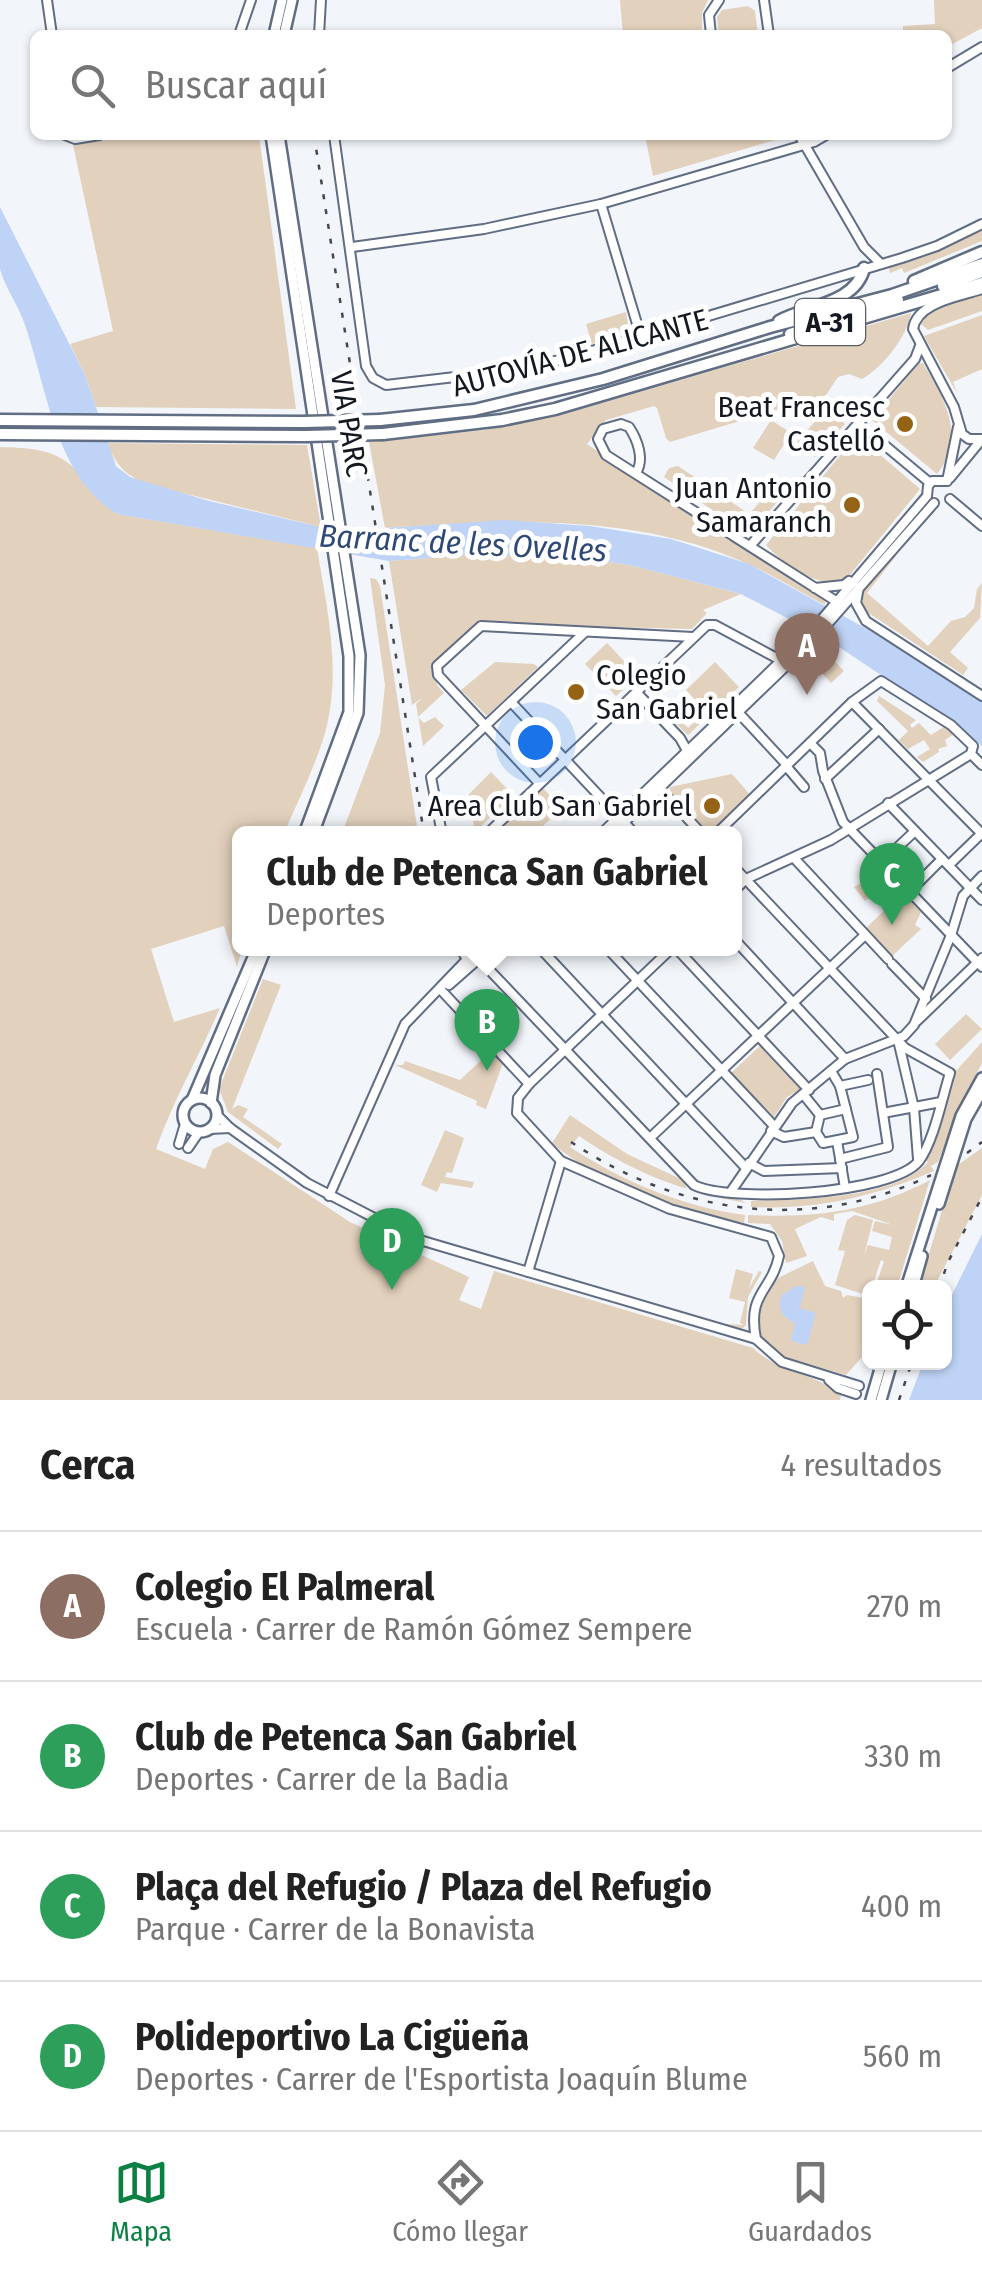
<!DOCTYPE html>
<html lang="es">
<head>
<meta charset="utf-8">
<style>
	:root { --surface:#fff; --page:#f6f6f6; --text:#222; --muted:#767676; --line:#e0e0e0; --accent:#0b8043 }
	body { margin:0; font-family:"Fira Sans Condensed",sans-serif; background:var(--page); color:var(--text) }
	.controls { position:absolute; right:30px; bottom:30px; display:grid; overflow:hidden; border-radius:15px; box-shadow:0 2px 8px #0004 }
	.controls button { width:90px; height:90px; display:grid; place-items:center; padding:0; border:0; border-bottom:2px solid var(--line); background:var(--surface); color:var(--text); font:50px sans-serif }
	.you { position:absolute; left:535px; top:742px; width:35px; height:35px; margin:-25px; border:8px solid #fff; border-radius:50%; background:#1a73e8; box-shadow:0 0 0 15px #1a73e833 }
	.badge { display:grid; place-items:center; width:65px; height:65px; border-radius:50%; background:var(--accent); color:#fff; font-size:32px; font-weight:700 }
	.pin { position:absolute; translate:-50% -82px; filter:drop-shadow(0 2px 5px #0008) }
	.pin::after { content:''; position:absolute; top:52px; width:35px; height:30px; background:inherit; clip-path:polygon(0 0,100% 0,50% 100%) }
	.popup { position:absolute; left:232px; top:826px; width:510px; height:130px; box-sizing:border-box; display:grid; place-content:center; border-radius:15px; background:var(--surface); filter:drop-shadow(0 2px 8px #0005); font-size:32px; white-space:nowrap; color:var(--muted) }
	.popup b { font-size:38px; color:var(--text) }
	.popup::after { content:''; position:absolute; left:50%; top:100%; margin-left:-20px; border:20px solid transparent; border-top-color:var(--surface) }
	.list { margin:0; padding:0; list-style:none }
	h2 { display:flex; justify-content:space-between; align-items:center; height:130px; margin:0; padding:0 40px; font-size:42px }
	h2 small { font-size:32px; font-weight:400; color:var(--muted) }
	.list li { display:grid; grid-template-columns:65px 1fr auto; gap:30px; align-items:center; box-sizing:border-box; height:150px; padding:0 40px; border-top:2px solid var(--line) }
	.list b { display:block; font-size:38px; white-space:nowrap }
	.list p { margin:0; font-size:32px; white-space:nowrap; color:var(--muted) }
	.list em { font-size:32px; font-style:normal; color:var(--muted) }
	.icon { flex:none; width:55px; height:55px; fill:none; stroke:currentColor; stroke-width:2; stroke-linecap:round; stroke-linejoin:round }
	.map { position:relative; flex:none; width:982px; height:1400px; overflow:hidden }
	.search { position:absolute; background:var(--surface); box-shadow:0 2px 8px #0004; left:30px; right:30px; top:30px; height:110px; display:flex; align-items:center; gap:25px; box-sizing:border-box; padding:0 35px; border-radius:15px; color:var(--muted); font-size:38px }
	.sheet { height:730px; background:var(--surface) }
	nav { display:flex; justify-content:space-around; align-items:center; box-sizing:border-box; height:140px; border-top:2px solid var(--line); background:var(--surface); font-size:28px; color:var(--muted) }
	nav a { display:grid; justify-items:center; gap:5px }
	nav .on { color:var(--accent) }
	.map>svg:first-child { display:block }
	.green { fill:#e2d1bc }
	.water { fill:#bed3f5 }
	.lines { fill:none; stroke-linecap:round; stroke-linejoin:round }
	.minor-casing { stroke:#606d83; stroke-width:12 }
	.major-casing { stroke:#606d83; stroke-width:14 }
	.highway-casing { stroke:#606d83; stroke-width:15 }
	.minor { stroke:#fff; stroke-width:8 }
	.major { stroke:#fff; stroke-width:9 }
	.highway { stroke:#fff; stroke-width:10 }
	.rail { stroke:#444850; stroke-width:2.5; stroke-dasharray:5 10; stroke-linecap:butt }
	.highway-bridge-casing { stroke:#606d83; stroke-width:15; stroke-linecap:butt }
	.highway-bridge { stroke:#fff; stroke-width:10 }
	.poi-dot { fill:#956316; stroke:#fff; stroke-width:4 }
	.labels { text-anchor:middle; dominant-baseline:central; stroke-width:10; stroke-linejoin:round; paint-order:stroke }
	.shield { fill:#fff; stroke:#5a5d64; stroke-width:2.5 }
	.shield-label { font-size:28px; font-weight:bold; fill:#131821 }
	.street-label { font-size:30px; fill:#131821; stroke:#fff }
	.poi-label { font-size:30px; fill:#131821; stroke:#fff; text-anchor:end }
	.water-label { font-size:32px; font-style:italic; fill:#2e4976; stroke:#fff }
</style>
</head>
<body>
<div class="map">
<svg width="982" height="1400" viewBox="0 0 982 1400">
	<rect width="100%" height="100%" fill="#f2f5fa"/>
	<g class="green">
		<path d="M620,0H708L702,13V35H623Z"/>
		<path d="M934,0H982V28L947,47V35H903V26L935,24Z"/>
		<path d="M748,6L755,11L758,35H719L717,17L722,10Z"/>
		<path d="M140,135H259L296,409L96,407L85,375L70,344L113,331L73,145Z"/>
		<path d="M645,135H781L775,140L653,176Z"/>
		<path d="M982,227V241L904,273L902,268L890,273L888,265Z"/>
		<path d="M982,292V311L928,330L917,321C931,304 962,299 982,292Z"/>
		<path d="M626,312L628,325L624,333L592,344L586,324Z"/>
		<path d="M911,313C908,334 884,367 862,379L849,374L838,377L826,395L670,442L666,438L657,408L654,406L606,420L587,444L729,541L735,539L825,601V605C800,592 776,577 750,565C637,512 505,520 385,528L369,442L485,430L571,412Z"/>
		<path d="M982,315V369L953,382L957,393L924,336Z"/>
		<path d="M923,363C943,397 968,437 937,474L872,420L918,364Z"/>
		<path d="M823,404L845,424L815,457L797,442L825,410L823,408L814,417L805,410Z"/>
		<path d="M771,420L791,433L774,460L753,448Z"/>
		<path d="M857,435L920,489L849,576C824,595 783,564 766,545Z"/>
		<path d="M107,443L307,445L321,527L150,485C126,476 117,467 107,443Z"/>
		<path d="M0,447C26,448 54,448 74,468C90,484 98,502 117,514L317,548C327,609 342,671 325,733C315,767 298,801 284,833L240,834V948L242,949L237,967L224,926L151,949L174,1022L220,1008C199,1056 173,1101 156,1149L205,1169L213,1149L228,1142L350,1222L469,1277L459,1300L481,1309L494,1271L753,1348C778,1373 815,1372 841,1396L840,1400H0Z"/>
		<path d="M678,466L749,514L767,494L778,501L751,532L746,533L664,477L669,468Z"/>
		<path d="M892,554L896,556L867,593L928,646L951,621L965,617L974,608L977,589L982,583L980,618L950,652L968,668L963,675L864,610L861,593Z"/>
		<path d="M472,555L591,559L634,566L741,594L703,610L707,613L692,629L475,624L435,664L437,685L444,693L418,717L424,723L435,717L444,726L423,746L416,704L422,698L412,705L389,561Z"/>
		<path d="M370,578L376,579L380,586L418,833H342L380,733L385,685Z"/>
		<path d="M821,641L826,643L822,648L844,671L831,683L809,659H803Z"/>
		<path d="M607,643L638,676L616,696L585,664Z"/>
		<path d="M495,662L534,664L538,667L487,716L461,690Z"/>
		<path d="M715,662L739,687L688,735L658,706L662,702L688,728L705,711L686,690Z"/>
		<path d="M879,696L916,720L910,725L912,728L919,723L931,735L944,727L954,734L945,740L947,746L938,749L939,752L923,762L917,757L930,749L924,740L908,749L899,740L908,731L877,701Z"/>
		<path d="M491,772L513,795L474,833L467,834L469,828L474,827L469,794Z"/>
		<path d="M732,774L752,797L714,833H708L669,792L670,787Z"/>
		<path d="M542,787L562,809L535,833H508L503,824Z"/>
		<path d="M888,880L921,912L915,925L921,929L892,956L866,928L894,901L885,893L880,898L872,895L865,901L854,887L865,881L874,888L883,883L888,890L893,887Z"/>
		<path d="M263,979L281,985L232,1109L238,1105L248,1109L243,1117L282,1144L278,1149L228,1112L219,1089Z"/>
		<path d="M966,1014L982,1029L950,1060L935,1044Z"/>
		<path d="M982,1042V1063L958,1110L938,1162L931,1166L934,1171C873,1197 817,1210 751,1207V1201C799,1199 894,1200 928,1162L924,1160L956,1071Z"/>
		<path d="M760,1046L801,1089L787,1097L774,1117L731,1073Z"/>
		<path d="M491,1051L503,1063L486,1109L476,1105L477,1101L395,1065H403L405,1061L460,1080Z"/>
		<path d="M570,1115L627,1154L683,1180L687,1189L739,1199L746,1203C684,1192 631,1172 579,1136L570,1147C624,1182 680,1206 745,1215L744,1223C681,1211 601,1185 552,1143Z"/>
		<path d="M445,1130L464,1138L452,1173L447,1172L445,1177L474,1182L472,1188L441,1183L437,1192L421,1185Z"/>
		<path d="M982,1148V1195L934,1287H919L955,1167Z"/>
		<path d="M930,1180L897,1287H875L884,1262L881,1260L869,1296L835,1285L845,1251L838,1250L847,1220L855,1215L873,1220L864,1256L868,1245L889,1250L892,1237L872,1231L875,1221L893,1225L852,1211L834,1214V1221L821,1217L795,1229L807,1256L786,1263L782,1241L770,1224L748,1223V1215C816,1218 869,1212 930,1180Z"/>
		<path d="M813,1261L825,1286L841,1291L843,1298L847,1295L869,1299C869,1319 860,1340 862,1357L846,1375L790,1359L775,1353L761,1335L758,1321L761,1299L778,1278Z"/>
		<path d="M736,1269L753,1274L749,1288L759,1271L762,1272L748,1297L746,1325L742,1329L723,1324L744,1325L740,1323L745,1302L729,1298Z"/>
	</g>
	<g class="water">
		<path d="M0,207L85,375L116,466L130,477L209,501L321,527L385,528L505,520L590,526L671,539L749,564L916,656L982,699V746L959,727L824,637L741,594L634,566L591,559L472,555L389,561L117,514C55,476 47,388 25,325C19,306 5,288 0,269C0,250 0,226 0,207Z"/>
		<path d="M982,1234V1400H909L923,1363L944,1362L945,1309Z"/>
		<path d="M796,1286L805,1287L800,1308L816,1313L807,1345L791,1341L795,1323C783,1318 776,1308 782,1295Z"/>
	</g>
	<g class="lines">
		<defs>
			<g id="minor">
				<path d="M47,0L52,35"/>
				<path d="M764,0L769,35"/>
				<path d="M239,35L251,0"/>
				<path d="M319,35L321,0"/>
				<path d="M711,35L709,15L719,0"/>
				<path d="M947,68L982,47"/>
				<path d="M65,135L75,139L100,135"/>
				<path d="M334,135L366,366L373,378L386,385L507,371L565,359L902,258L937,246L982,224"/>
				<path d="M799,135L864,247L881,264"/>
				<path d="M601,204L641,337"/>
				<path d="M352,247L484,229L601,204L814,142L826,135"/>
				<path d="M858,423L930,483"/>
				<path d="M982,439H969L962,434L954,407L913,329C917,302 959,297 982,289"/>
				<path d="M636,473C645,459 637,439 629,427L621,424L603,429L598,439L606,455L839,603"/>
				<path d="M950,478L982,439"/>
				<path d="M947,481L958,427"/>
				<path d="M950,499L982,526"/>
				<path d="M750,546L915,359L920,346"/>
				<path d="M859,587L856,603L866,621L982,696"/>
				<path d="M815,588L844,585L849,581"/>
				<path d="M637,693L680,738L689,754"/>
				<path d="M511,702L635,834"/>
				<path d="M852,702L982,834"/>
				<path d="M736,710L787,765"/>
				<path d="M810,743L820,753L823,771L843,822L982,967"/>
				<path d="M786,766L804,787"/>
				<path d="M825,779L879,729"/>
				<path d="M539,783L438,675L437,666L481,626L693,637"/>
				<path d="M659,788L702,834"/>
				<path d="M888,803L982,900"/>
				<path d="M442,834L431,777L585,632"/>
				<path d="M487,834L707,625H715L784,662"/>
				<path d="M601,834L810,633L927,496L928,486L932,481H947"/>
				<path d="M612,834L816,637L934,503"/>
				<path d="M716,834L852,702L881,681L951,725L973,746L971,754L982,765"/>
				<path d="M794,858L888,959"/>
				<path d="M882,862L915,831"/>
				<path d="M949,865L982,833"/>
				<path d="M734,891L746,879L831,840L971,754"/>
				<path d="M910,891L942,859"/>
				<path d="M734,939L845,1059"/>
				<path d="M460,948L467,959H479L694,1185C729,1203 892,1195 919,1161C934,1141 942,1098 950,1073L905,1048L734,867"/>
				<path d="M540,948L746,1168"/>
				<path d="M607,948L774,1126"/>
				<path d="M672,948L529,1084L518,1098L517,1113L561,1161L670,1209L771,1237L779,1256C771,1293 747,1292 756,1339"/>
				<path d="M676,948L809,1090"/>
				<path d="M892,964L926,999"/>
				<path d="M449,985L491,948"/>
				<path d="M441,990L529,1084"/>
				<path d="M917,1021L982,958"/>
				<path d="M898,1040L914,1108L918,1159"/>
				<path d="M840,1086L868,1080"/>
				<path d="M803,1094L820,1115"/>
				<path d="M883,1113L941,1102"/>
				<path d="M217,1115L230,1128L307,1183L413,1238L756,1339L782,1362L859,1386"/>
				<path d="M209,1129L230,1128"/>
				<path d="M771,1131L784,1137L816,1132L823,1143L853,1137L840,1086L831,1071"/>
				<path d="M816,1132L820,1115L846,1109"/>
				<path d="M651,1137L865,935"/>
				<path d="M837,1141L845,1188"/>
				<path d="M179,1144L185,1124"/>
				<path d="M188,1148L199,1132"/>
				<path d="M840,1159L888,1147L877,1074"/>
				<path d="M749,1163L764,1171L842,1168"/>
				<path d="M732,1190L792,1103L845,1059L904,1036L914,1025L925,998L951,935L963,896L982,876"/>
				<path d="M329,1196L405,1024L478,948"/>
				<path d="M528,1272L561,1161"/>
				<path d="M829,1380L838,1388L856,1394"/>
			</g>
			<g id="major">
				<path d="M274,35L282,0"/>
				<path d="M284,35L292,0"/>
				<path d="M271,135L349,656V712L304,834"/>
				<path d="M279,135L360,655L358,713L313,834"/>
				<circle cx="200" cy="1115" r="17"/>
				<path d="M192,1100L257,948"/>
				<path d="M211,1103L215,1075L266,948"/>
				<path d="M939,1204L966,1119L982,1091"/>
				<path d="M906,1288L961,1116L982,1078"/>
				<path d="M913,1288L922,1256"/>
				<path d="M871,1400L882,1362"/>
				<path d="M881,1400L892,1362"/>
			</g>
			<g id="highway">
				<path d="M914,281L982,252"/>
				<path d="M943,286L982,272"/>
				<path d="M779,321C805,306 856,304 864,268"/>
				<path d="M790,334L898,300"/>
				<path d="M0,420L304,422"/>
				<path d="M380,420L474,410L603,379L770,327L892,295L982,264"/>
				<path d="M0,434L306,436"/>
				<path d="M383,434L502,420L555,409L982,283"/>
			</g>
		</defs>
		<use href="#minor" class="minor-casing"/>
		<use href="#major" class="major-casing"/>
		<use href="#highway" class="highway-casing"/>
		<use href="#minor" class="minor"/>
		<use href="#major" class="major"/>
		<use href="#highway" class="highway"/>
		<g class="rail">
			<path d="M314,135L424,834"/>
			<path d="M571,1142C680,1215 811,1234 931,1175"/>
			<path d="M967,1153L982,1142"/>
			<path d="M939,1288L948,1262L982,1197"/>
			<path d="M899,1400L912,1362"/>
		</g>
		<defs>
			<g id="highway-bridge">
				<path d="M304,422L380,420"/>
				<path d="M306,436L383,434"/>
			</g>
		</defs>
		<use href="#highway-bridge" class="highway-bridge-casing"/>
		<use href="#highway-bridge" class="highway-bridge"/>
	</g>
	<g class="poi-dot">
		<circle cx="905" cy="424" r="10"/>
		<circle cx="852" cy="505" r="10"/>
		<circle cx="576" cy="692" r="10"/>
		<circle cx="712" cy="806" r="10"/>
	</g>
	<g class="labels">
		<rect class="shield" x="795" y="299" width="70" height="46" rx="8"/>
		<g class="shield-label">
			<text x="830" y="322">A-31</text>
		</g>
		<g class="street-label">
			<text transform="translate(580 353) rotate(-15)">AUTOVÍA DE ALICANTE</text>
			<text transform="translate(349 424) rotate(81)">VIA PARC</text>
		</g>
		<g class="poi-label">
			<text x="885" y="407">Beat Francesc<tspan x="885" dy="34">Castelló</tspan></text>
			<text x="832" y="488">Juan Antonio<tspan x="832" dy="34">Samaranch</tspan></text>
			<text x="596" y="675" text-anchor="start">Colegio<tspan x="596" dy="34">San Gabriel</tspan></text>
			<text x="692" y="806">Area Club San Gabriel</text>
		</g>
		<g class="water-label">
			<text transform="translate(463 543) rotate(3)">Barranc de les Ovelles</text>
		</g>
	</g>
</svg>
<div class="controls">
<button><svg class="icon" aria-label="locate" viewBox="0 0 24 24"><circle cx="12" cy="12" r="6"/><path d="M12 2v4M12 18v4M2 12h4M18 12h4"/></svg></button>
</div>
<div class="you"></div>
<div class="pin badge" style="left:807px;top:695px;background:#8d6e63">A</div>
<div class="pin badge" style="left:487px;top:1071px;background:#2e9e5b">B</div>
<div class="popup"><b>Club de Petenca San Gabriel</b>Deportes</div>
<div class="pin badge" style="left:892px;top:925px;background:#2e9e5b">C</div>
<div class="pin badge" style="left:392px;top:1290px;background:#2e9e5b">D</div>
<div class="search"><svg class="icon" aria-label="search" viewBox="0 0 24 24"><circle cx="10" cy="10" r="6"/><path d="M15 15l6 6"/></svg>Buscar aquí</div>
</div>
<section class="sheet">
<h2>Cerca<small>4 resultados</small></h2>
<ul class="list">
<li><span class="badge" style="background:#8d6e63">A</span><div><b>Colegio El Palmeral</b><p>Escuela · Carrer de Ramón Gómez Sempere</p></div><em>270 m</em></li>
<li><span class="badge" style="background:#2e9e5b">B</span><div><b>Club de Petenca San Gabriel</b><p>Deportes · Carrer de la Badia</p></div><em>330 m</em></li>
<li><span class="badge" style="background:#2e9e5b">C</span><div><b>Plaça del Refugio / Plaza del Refugio</b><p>Parque · Carrer de la Bonavista</p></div><em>400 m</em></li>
<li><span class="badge" style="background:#2e9e5b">D</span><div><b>Polideportivo La Cigüeña</b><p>Deportes · Carrer de l'Esportista Joaquín Blume</p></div><em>560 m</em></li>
</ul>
</section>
<nav>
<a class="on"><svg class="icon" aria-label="map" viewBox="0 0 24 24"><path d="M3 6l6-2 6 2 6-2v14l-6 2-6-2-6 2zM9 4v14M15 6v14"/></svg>Mapa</a>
<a><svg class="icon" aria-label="directions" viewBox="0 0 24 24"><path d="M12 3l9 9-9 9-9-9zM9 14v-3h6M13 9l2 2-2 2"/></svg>Cómo llegar</a>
<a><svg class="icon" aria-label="saved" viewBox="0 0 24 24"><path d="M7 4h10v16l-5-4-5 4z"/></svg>Guardados</a>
</nav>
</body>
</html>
